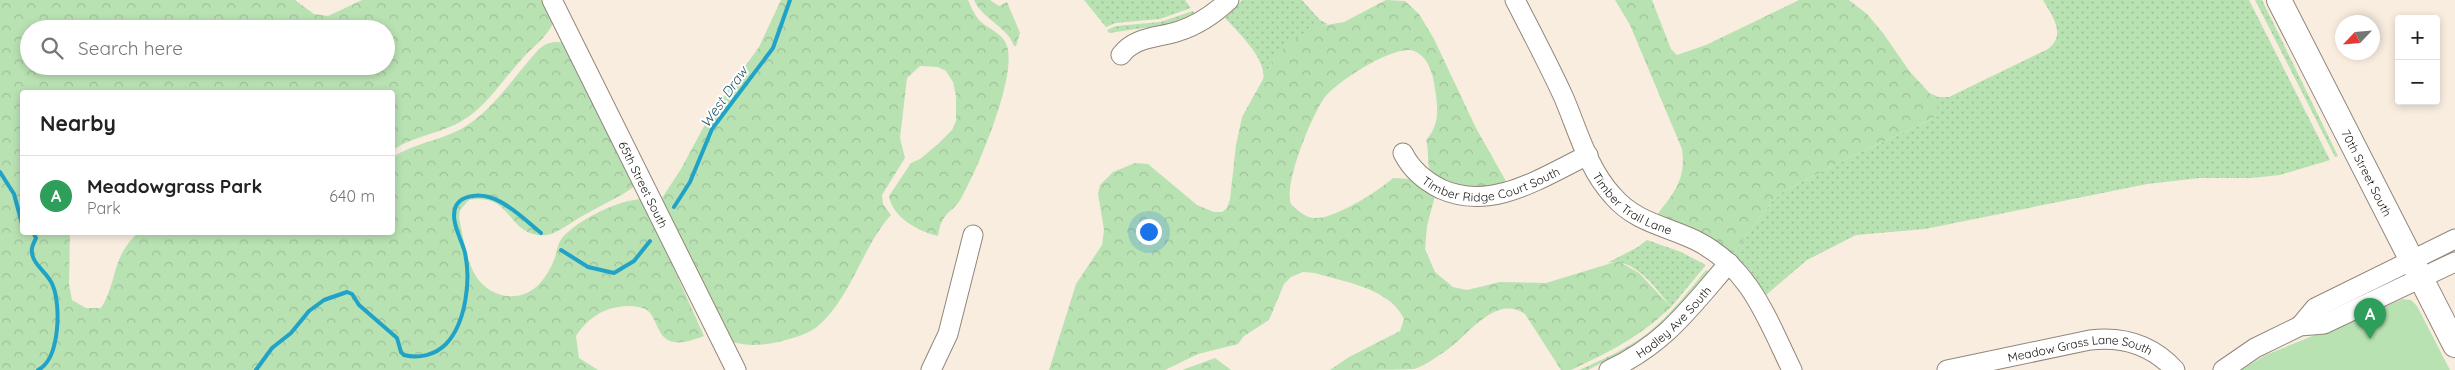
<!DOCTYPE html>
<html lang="en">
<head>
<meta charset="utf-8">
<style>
	:root { --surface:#fff; --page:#f6f6f6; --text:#222; --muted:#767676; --line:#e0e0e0; --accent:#317945 }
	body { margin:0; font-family:Quicksand,sans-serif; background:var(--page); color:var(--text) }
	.controls { position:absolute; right:15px; top:15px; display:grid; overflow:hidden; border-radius:5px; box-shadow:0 2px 8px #0003 }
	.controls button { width:45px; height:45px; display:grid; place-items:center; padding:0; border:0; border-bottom:1px solid var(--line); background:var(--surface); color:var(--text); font:25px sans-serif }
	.compass { position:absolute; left:2335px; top:15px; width:45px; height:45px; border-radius:50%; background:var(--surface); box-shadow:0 2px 8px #0003; rotate:244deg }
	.you { position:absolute; left:1148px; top:231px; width:18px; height:18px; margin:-12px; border:4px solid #fff; border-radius:50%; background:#1a73e8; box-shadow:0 0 0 8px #1a73e833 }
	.badge { display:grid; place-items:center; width:32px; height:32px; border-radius:50%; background:var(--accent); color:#fff; font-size:16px; font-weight:700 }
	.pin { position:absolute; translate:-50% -41px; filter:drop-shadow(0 1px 2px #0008) }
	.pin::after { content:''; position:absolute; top:26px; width:18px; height:15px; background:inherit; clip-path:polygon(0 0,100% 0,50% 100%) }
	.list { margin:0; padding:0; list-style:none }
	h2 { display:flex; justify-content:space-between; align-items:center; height:65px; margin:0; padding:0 20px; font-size:21px }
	h2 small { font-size:16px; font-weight:400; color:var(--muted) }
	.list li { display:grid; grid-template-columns:32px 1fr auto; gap:15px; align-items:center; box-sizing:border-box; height:80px; padding:0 20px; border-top:1px solid var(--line) }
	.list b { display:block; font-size:19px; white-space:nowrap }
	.list p { margin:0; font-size:16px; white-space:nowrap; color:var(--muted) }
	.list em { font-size:16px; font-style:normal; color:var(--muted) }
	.icon { flex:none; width:28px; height:28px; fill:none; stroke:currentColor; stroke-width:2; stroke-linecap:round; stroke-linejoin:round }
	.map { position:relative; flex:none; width:2455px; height:370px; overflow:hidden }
	.search { position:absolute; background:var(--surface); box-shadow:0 2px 8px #0003; left:20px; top:20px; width:375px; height:55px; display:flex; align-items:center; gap:12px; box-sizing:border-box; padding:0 18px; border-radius:28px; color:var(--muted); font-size:19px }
	.panel { position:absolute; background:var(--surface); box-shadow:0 2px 8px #0003; left:20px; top:90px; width:375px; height:145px; border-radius:5px }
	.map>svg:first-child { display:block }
	.grass { fill:url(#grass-dots) }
	.forest { fill:url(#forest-crowns); fill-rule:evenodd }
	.green { fill:#b9e2b3 }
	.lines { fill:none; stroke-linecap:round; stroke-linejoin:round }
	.stream { stroke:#21a3c7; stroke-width:4 }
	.minor-casing { stroke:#91867a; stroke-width:21 }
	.major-casing { stroke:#91867a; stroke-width:26 }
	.minor { stroke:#fff; stroke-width:19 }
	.major { stroke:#fff; stroke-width:24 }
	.labels { text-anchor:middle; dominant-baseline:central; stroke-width:4; stroke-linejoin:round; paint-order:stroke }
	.street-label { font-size:12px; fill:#16120e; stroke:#fff }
	.water-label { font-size:14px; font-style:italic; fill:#275868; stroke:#fff }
</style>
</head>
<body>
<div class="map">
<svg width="2455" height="370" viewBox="0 0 2455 370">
	<defs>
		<pattern id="grass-dots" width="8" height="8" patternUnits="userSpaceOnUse" patternTransform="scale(1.25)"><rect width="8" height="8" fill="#b9e2b3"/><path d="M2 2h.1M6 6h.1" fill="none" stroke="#9ec199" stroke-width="1.8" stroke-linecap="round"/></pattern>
		<pattern id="forest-crowns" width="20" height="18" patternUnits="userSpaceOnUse" patternTransform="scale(1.25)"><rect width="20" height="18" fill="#b9e2b3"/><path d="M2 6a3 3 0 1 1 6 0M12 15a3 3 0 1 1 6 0" fill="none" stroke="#9ec199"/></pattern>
	</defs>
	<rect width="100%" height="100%" fill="#f9ede0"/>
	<g class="grass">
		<path d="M1084,0H1185L1191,8L1160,19L1116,23L1106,27Z"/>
		<path d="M1242,0H1302L1320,20L1328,24L1315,28L1274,59L1263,80C1268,60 1237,31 1225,18Z"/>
		<path d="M2043,0H2249L2330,160L2280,175L2251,178H2200L2147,184L1925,229L1856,235L1807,260L1766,295L1749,269L1733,254L1773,200L1784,191L1842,161L1932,119L1935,99L1930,93L1938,97H1949L2048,49C2067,34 2052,16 2043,0Z"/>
		<path d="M2255,0H2262L2338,156L2335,157Z"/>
		<path d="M1193,11L1195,14L1164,25L1109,33L1107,30L1116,26L1160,22Z"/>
		<path d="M1647,240L1681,252L1706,265L1671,307C1656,288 1633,256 1607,263L1638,247Z"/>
		<path d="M1706,270L1710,272L1669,319L1638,344L1588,370H1579C1603,359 1627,349 1648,333C1670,315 1688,292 1706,270Z"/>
	</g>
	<g class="forest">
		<path d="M0,0H295L314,14L328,16L362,0H543L554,21C547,38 533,46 522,59C502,80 486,108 460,122C439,134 413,136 393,150L392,92H22V232L70,233L69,284L72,300L86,308H101C118,281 111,257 138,233L392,232L393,157C414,143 439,141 461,129C493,111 515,75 539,49C548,42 554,41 565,43L636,185C621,197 603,204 586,214C576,219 566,227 556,232C550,235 543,236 537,235C507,230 510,193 469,200L460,210L459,218C463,236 466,257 474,273C488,299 522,305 541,282C546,276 551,268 554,260C557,253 557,244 562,238C577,220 620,199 643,199L704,336C693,340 681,345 670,341C657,336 657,318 647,310C643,307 637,307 632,306C608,305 589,316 576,336L579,358L598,370H0ZM29,29H386V66H29Z"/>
		<path d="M781,0H968C971,7 974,14 979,20C988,29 1003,33 1007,46C1017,76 979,166 963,195C954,214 942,209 938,236C919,232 892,217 889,196L911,163L920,159L938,144L952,130L956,121V96L953,82L946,71L938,67L920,66L907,78L900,138L905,158L882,195L883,204L891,215C862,247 851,298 818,326C809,334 793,338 782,341C766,345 749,347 733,342L660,201L681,169L710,115L759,47Z"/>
		<path d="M974,0H990L999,6L1007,2L1020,33L1016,46H1014C1007,26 983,20 974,0Z"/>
		<path d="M1386,0L1405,1L1419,14L1434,39L1476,128L1507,183C1486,188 1445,191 1430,170C1427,165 1429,148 1426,140C1440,125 1438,108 1435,89C1433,75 1429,57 1414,51C1396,43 1336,82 1325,97C1312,114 1283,185 1291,204C1298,211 1305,217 1314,218C1333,220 1379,191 1393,178L1412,179L1435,196L1427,226L1425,249L1435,272L1453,287L1467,290L1500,282L1546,283L1618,261L1639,273L1671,307C1641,336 1608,353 1571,370H1561L1525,314C1494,293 1466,339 1444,352C1435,358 1424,366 1414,369C1400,370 1348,370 1330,370L1349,357L1400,331L1404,319C1390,288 1344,282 1315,273L1303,272L1291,277L1284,284L1269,320L1244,336L1238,344L1198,354L1165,370H1049L1076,284L1102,245L1104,230L1098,194L1100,185L1113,172L1135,163L1148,164L1197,205L1214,212H1222L1227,208L1230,199L1236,145L1242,117L1277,54L1292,41L1315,27L1344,22Z"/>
		<path d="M1615,0H1652L1671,49L1677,55L1706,45L1799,0H1849L1867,14L1883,33L1910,72L1935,99L1938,111L1932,119L1842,161L1784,191L1773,200L1733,254L1696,230L1657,215C1675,191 1686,180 1682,149L1630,25Z"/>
		<path d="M1215,358L1231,370H1182Z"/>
	</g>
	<path class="green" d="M2403,299L2411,300L2417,306L2450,370H2241L2266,355Z"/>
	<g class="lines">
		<g class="stream">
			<path d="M0,172L14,194L22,224"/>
			<path d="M674,207L690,182L712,129L773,48L790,0"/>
			<path d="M33,232L36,238C33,245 30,249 33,257C36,267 49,274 53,286C61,306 60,359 38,370"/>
			<path d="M561,250L588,267L614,273L634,261L650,241"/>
			<path d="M256,370L272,348L291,333L309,311L324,300L347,292L352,294L359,305L397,338L401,352L404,355C419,359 435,355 446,344C466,323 471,280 465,253C462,241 454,228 454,216C454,208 457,201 465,198C494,187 520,216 541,233"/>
		</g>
		<defs>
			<g id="minor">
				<path id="s1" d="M552,0L736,370"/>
				<path id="s2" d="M1515,0C1532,33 1549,65 1564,98C1578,131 1588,169 1613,196C1635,222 1666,226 1695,240C1750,267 1767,319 1792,370"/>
				<path d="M1121,55C1135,36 1159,38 1179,31C1198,25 1214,14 1229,0"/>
				<path id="s3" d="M1403,153C1411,169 1425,181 1441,189C1492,212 1542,177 1588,155"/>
				<path d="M2300,326L2315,308L2455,239"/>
				<path d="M931,370L948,334L973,235"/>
				<path id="s4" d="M1609,370C1665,344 1690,308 1729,263"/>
				<path id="s5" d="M1947,370L2090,340C2124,336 2152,345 2175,370"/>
				<path d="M2223,370L2255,348L2300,326L2324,324L2455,262"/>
			</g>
			<g id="major">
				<path id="s6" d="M2279,0L2455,345"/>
			</g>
		</defs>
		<use href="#minor" class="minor-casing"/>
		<use href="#major" class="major-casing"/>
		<use href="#minor" class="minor"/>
		<use href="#major" class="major"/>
	</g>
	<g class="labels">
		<g class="street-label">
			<text stroke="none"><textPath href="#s3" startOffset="105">Timber Ridge Court South</textPath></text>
			<text stroke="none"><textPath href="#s6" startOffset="194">70th Street South</textPath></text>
			<text stroke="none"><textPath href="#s1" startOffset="206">65th Street South</textPath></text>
			<text stroke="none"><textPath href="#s2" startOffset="240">Timber Trail Lane</textPath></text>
			<text stroke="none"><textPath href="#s4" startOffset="81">Hadley Ave South</textPath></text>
			<text stroke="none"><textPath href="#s5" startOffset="136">Meadow Grass Lane South</textPath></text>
		</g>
		<g class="water-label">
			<text transform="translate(724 97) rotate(-55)">West Draw</text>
		</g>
	</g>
</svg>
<div class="controls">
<button>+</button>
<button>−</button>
</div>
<svg class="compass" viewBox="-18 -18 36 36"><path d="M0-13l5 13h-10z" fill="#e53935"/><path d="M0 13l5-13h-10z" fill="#767676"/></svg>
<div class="you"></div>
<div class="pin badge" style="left:2370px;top:339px;background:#2e9e5b">A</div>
<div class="search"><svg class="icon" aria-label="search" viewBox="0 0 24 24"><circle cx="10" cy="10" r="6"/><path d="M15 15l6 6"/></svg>Search here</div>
<section class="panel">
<h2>Nearby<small></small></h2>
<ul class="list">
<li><span class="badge" style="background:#2e9e5b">A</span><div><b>Meadowgrass Park</b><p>Park</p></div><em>640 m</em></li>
</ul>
</section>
</div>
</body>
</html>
